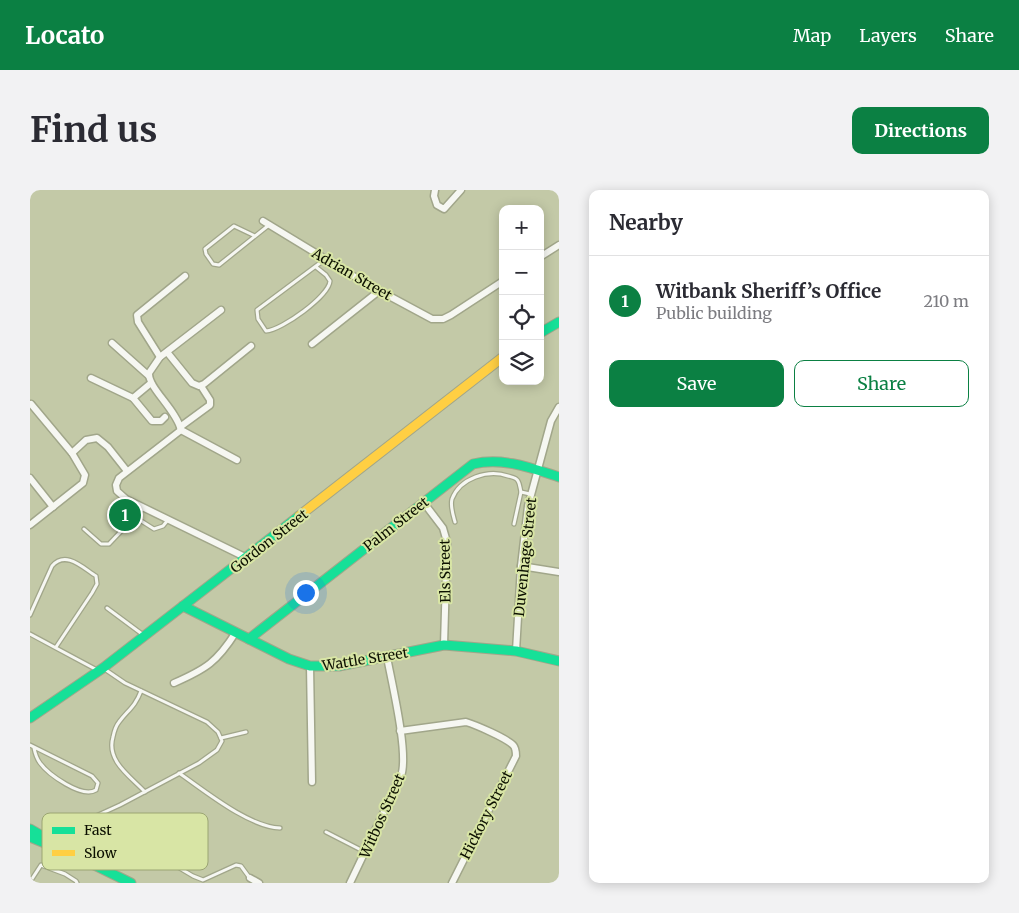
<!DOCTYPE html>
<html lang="en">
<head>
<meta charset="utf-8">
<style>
	:root { --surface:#fff; --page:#f2f2f3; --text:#2b2b33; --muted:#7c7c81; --line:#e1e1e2; --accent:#0b8043 }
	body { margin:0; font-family:Merriweather,serif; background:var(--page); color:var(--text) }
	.controls { position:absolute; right:15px; top:15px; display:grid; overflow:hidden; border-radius:10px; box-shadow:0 2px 12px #0003 }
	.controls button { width:45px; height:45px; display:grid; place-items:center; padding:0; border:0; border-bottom:1px solid var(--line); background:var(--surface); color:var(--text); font:25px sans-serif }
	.you { position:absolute; left:275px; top:402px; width:18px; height:18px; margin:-12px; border:4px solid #fff; border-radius:50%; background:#1a73e8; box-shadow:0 0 0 8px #1a73e833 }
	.badge { display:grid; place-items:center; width:32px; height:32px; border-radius:50%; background:var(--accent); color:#fff; font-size:16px; font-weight:700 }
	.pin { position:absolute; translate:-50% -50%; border:2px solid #fff; box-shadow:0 1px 5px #0006 }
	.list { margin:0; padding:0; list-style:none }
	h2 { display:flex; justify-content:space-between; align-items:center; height:65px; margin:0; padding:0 20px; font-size:21px }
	h2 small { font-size:16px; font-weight:400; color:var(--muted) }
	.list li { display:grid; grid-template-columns:32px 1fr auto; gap:15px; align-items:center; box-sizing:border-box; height:90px; padding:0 20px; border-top:1px solid var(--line) }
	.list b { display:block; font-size:19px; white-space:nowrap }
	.list p { margin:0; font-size:16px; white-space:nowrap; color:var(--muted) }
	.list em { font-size:16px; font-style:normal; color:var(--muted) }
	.actions { display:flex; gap:10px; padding:15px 20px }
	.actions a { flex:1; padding:11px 0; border:1px solid var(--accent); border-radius:10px; text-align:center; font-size:18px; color:var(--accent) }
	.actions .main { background:var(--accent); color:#fff }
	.icon { flex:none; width:28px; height:28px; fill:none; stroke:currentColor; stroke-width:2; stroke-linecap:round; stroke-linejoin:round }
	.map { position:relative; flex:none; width:529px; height:693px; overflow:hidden; border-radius:10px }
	header { display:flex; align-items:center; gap:30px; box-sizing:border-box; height:70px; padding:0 25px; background:var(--accent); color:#fff }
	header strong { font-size:24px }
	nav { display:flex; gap:28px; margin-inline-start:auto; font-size:18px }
	.intro { display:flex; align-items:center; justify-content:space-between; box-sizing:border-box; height:120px; padding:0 30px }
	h1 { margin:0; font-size:35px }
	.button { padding:12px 22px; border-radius:10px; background:var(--accent); color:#fff; font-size:18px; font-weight:700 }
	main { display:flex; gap:30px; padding:0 30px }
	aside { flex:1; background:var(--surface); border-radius:10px; box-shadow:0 2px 12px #0003 }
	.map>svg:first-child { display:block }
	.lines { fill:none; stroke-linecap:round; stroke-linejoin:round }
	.lane-casing { stroke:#a1a68a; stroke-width:5.5 }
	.street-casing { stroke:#a1a68a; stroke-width:9 }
	.fast-casing { stroke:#a1a68a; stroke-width:11 }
	.slow-casing { stroke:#a1a68a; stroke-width:11 }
	.lane { stroke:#f6f7f2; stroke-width:3 }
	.street { stroke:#f6f7f2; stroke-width:6 }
	.fast { stroke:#16e098; stroke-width:9 }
	.slow { stroke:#ffcf43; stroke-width:9 }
	.labels { text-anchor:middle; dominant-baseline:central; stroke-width:4; stroke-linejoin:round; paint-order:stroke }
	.street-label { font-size:14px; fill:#0c1000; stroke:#d8e5a5 }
	.key { fill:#d8e5a5; stroke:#9ba573; stroke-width:1 }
	.key-label { font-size:14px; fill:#0c1000 }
</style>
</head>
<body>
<header>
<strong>Locato</strong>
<nav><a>Map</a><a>Layers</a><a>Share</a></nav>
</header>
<div class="intro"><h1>Find us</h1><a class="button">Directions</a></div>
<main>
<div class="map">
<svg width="529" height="693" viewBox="0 0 529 693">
	<rect width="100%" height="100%" fill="#c3c9a7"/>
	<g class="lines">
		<defs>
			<g id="lane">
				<path d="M225,46L204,36L175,59L176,64L183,74L189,75L239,35"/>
				<path d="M286,77L296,85L300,91C299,106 252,140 236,141L228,129L227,120L294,70"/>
				<path d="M105,327L124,339L133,336L137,331"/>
				<path d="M425,332C423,325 420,316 422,309C430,288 458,279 478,286C481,287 486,287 488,291C490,294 490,299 491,302L500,304"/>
				<path d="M484,334L491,302"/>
				<path d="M54,339L71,354H79L114,317"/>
				<path d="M77,418L112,444"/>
				<path d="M0,425L22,376C36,360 53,378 66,386L67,394L62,403L26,457"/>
				<path d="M0,444L67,480"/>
				<path d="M111,501C105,517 98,520 89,532C85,537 84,542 83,547C76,571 100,586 115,602"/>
				<path d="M191,548L216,542"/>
				<path d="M0,555L62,586L68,593L66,600C52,609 18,584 10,573C7,569 5,563 4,558"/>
				<path d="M149,583C175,601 219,637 250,638"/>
				<path d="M296,642L335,662"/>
				<path d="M18,648L90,615L169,573L187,560L192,551L188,542L177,532L95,493L73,478"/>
				<path d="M141,673L163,686L173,690L206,675L211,676L219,687"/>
				<path d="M0,692L11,675L35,684L46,691L47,693"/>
			</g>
			<g id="street">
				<path d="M405,0L404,6L407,15L414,19L431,0"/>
				<path d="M233,31L335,93L402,129H413L421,125L473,91"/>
				<path d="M510,67L529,55"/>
				<path d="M82,153L119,186"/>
				<path d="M282,154L349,101"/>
				<path d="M137,162L162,193L169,196L174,194L221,156"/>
				<path d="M130,167L108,132L107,125L155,86"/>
				<path d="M61,188L103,208L121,193"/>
				<path d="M103,208L122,231H131L135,227"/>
				<path d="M150,237L180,215V210L171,196"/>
				<path d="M151,240L89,288L86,295L87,301L96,309L217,368"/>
				<path d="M151,240C146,219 118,198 119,183L130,167L191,120"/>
				<path d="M151,240L207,270"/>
				<path d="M42,263L56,250L67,248L78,257L97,281"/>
				<path d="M0,288L23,317"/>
				<path d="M394,313L413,338L417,352L414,455"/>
				<path d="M0,335L53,293L55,285L42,263L1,214"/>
				<path d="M491,376L529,382"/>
				<path d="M486,461L491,376L498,316L521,231L529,217"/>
				<path d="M280,476L282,592"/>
				<path d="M144,493C176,479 187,472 206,442"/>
				<path d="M370,541L436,532C446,535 476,548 483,555C486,558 486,562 486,566L422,693"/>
				<path d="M220,688L229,693"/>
				<path d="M320,693L371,586C379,564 362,494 357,467"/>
			</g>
			<g id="fast">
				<path d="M510,143L529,132"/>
				<path d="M153,416L259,469L280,476H309L414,455L486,461L529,471"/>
				<path d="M219,449L443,274C473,267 501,278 529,287"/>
				<path d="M0,528L73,478L269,326"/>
				<path d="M0,639L26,654"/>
				<path d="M0,647L46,666L101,693"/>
			</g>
			<path id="slow" d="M269,326L473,167"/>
		</defs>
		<use href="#lane" class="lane-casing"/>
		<use href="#street" class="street-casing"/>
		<use href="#fast" class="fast-casing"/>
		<use href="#slow" class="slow-casing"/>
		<use href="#lane" class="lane"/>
		<use href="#street" class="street"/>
		<use href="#fast" class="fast"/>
		<use href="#slow" class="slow"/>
	</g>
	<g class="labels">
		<g class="street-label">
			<text transform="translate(322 84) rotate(30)">Adrian Street</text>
			<text transform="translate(366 334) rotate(-38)">Palm Street</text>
			<text transform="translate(239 351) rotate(-38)">Gordon Street</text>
			<text transform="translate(495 367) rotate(-84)">Duvenhage Street</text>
			<text transform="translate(415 381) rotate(-91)">Els Street</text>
			<text transform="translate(335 469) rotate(-9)">Wattle Street</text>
			<text transform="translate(456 625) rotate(-63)">Hickory Street</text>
			<text transform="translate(352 626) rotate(-66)">Witbos Street</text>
		</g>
	</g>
	<rect x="12" y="623" width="166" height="57" rx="8" class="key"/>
	<rect x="22" y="637" width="23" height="7" fill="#16e098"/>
	<rect x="22" y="660" width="23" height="6" fill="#ffcf43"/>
	<g class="key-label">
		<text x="54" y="645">Fast</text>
		<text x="54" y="668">Slow</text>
	</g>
</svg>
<div class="controls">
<button>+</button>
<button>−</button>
<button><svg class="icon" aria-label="locate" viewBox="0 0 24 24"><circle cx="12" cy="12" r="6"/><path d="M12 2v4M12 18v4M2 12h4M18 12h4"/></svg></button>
<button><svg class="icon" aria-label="layers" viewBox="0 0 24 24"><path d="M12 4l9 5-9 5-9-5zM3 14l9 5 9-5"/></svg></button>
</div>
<div class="you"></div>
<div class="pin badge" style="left:95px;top:325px">1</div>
</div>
<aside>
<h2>Nearby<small></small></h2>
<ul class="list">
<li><span class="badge">1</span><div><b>Witbank Sheriff’s Office</b><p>Public building</p></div><em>210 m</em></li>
</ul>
<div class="actions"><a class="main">Save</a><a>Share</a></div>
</aside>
</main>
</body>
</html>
